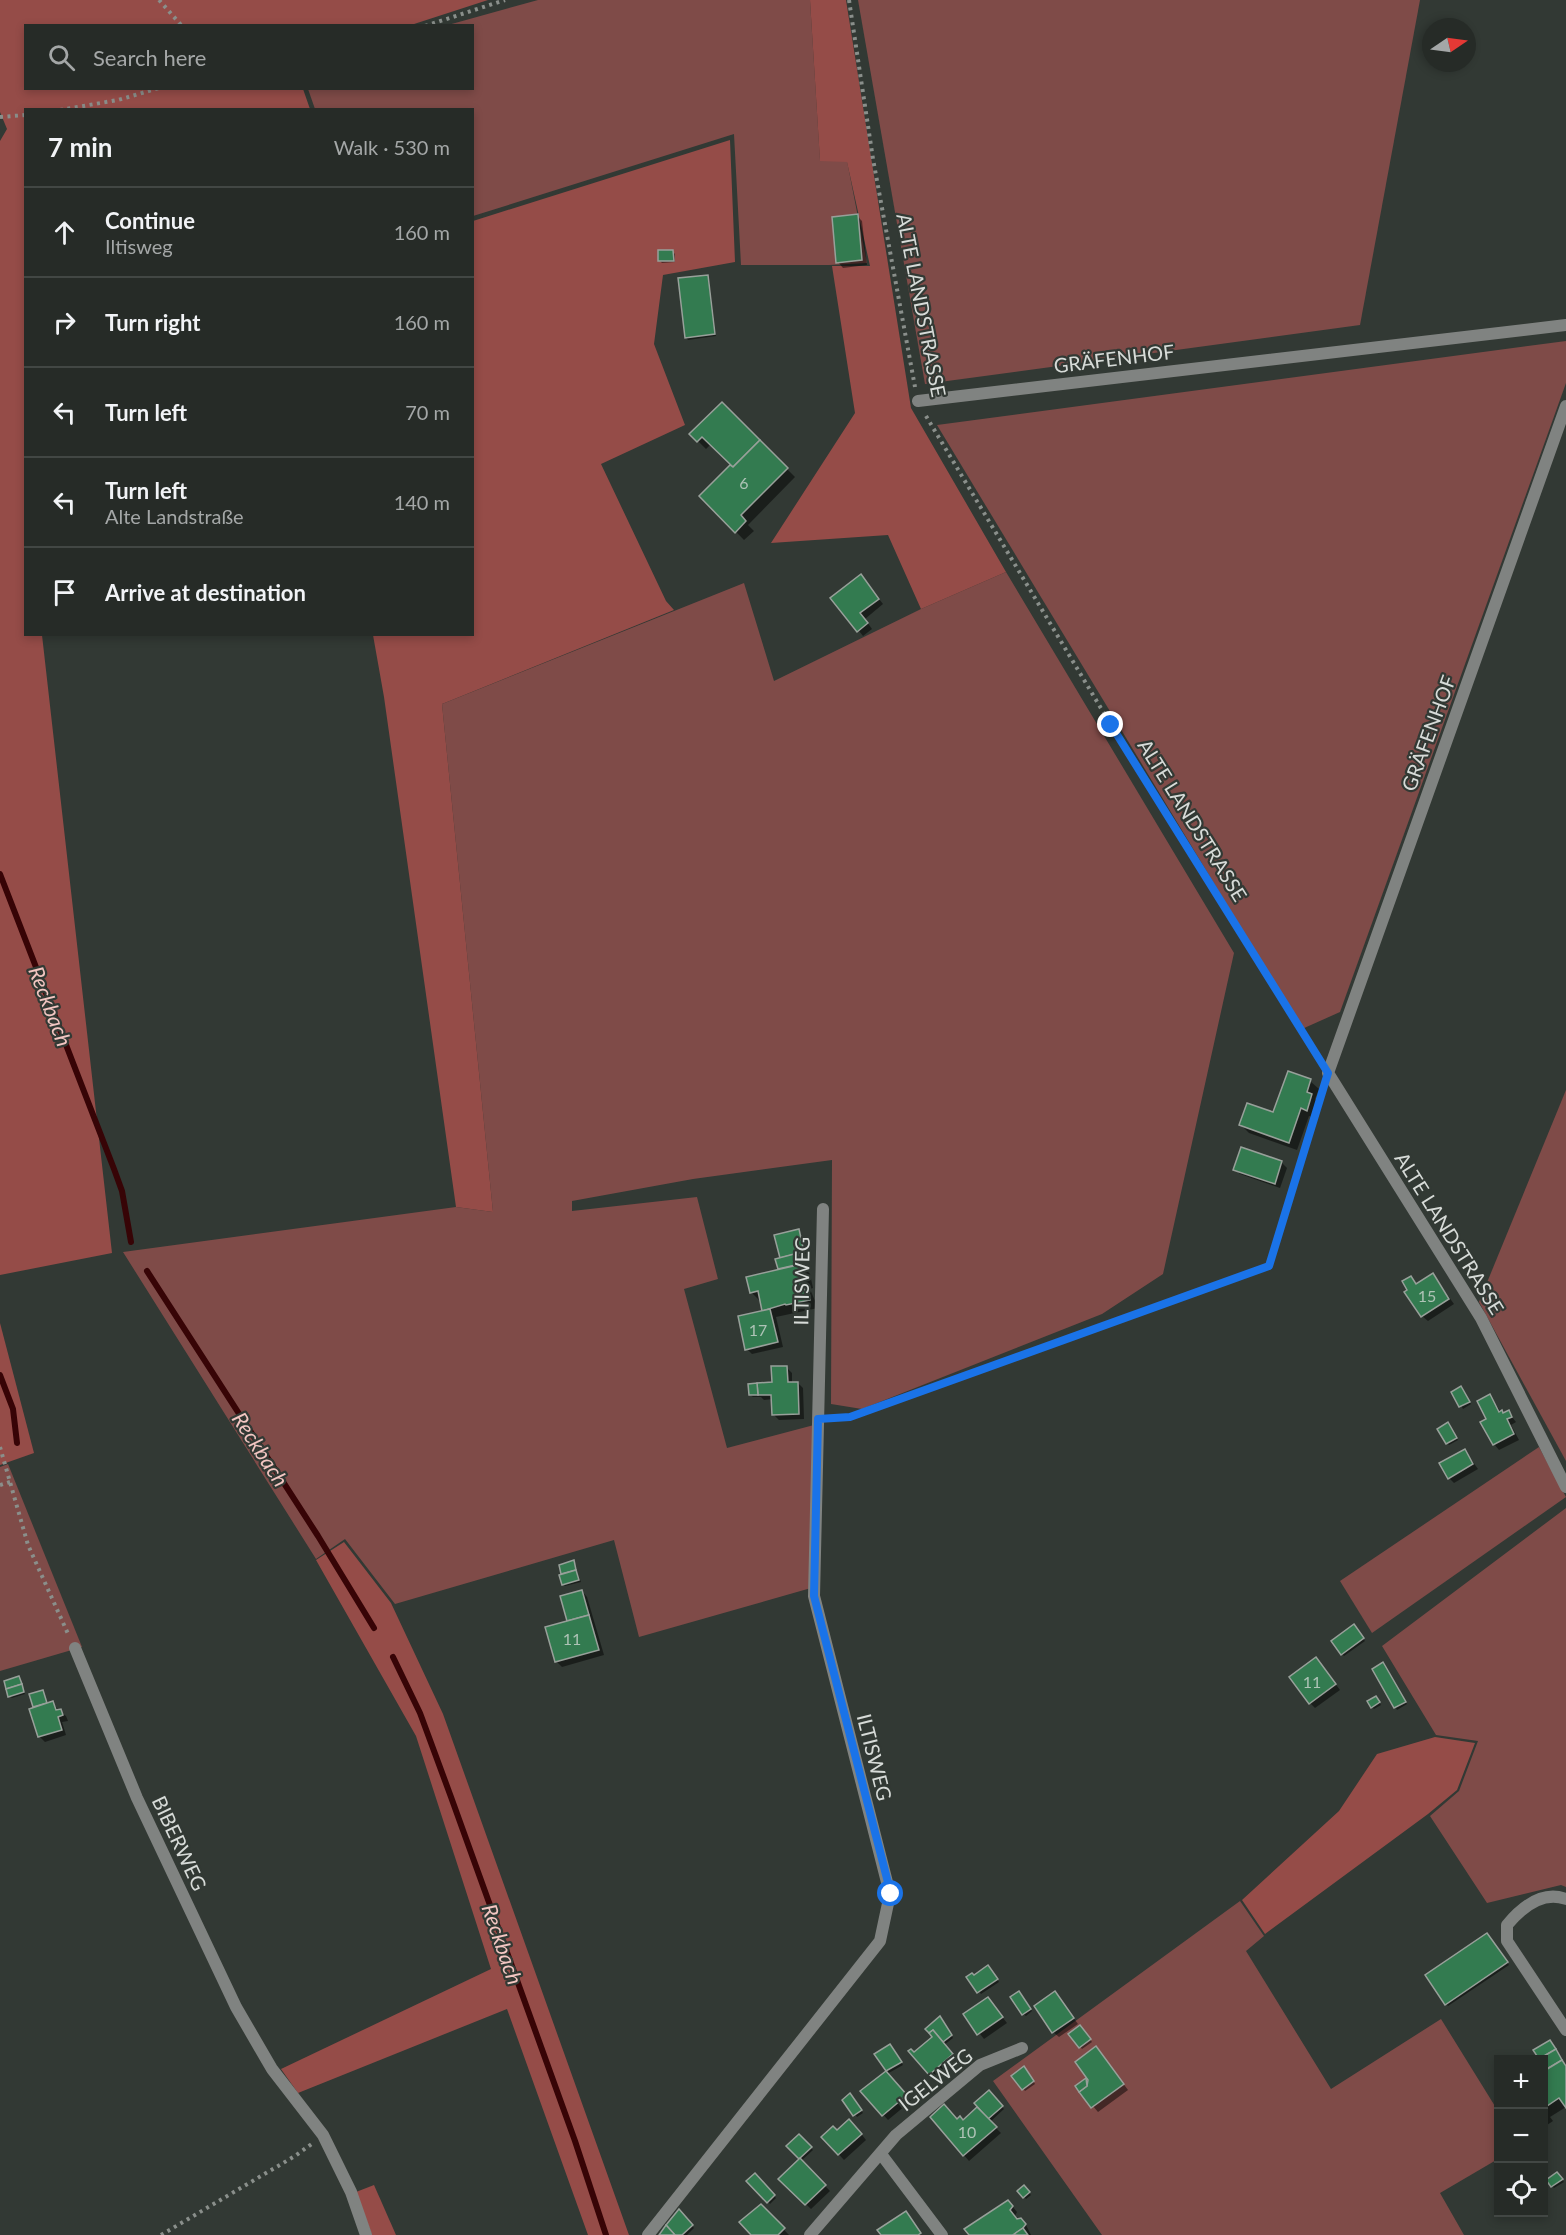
<!DOCTYPE html>
<html lang="en">
<head>
<meta charset="utf-8">
<style>
	:root { --surface:#262b27; --page:#2e332f; --text:#f1f3f6; --muted:#a4a7a7; --line:#424744 }
	body { margin:0; font-family:Lato,sans-serif; background:var(--page); color:var(--text) }
	.controls { position:absolute; right:18px; bottom:18px; display:grid; overflow:hidden; border-radius:0px; box-shadow:0 3px 9px #0003 }
	.controls button { width:54px; height:54px; display:grid; place-items:center; padding:0; border:0; border-bottom:2px solid var(--line); background:var(--surface); color:var(--text); font:30px sans-serif }
	.compass { position:absolute; left:1422px; top:18px; width:54px; height:54px; border-radius:50%; background:var(--surface); box-shadow:0 3px 9px #0003; rotate:77deg }
	.stop { position:absolute; width:18px; height:18px; margin:-14px; border:4px solid #1a73e8; border-radius:50%; background:#fff }
	.stop.end { background:#1a73e8; border-color:#fff; box-shadow:0 2px 6px #0008 }
	.list { margin:0; padding:0; list-style:none }
	h2 { display:flex; justify-content:space-between; align-items:center; height:78px; margin:0; padding:0 24px; font-size:26px }
	h2 small { font-size:20px; font-weight:400; color:var(--muted) }
	.list li { display:grid; grid-template-columns:39px 1fr auto; gap:18px; align-items:center; box-sizing:border-box; height:90px; padding:0 24px; border-top:2px solid var(--line) }
	.list b { display:block; font-size:22px; white-space:nowrap }
	.list p { margin:0; font-size:20px; white-space:nowrap; color:var(--muted) }
	.list em { font-size:20px; font-style:normal; color:var(--muted) }
	.icon { flex:none; width:33px; height:33px; fill:none; stroke:currentColor; stroke-width:2; stroke-linecap:round; stroke-linejoin:round }
	.map { position:relative; flex:none; width:1566px; height:2235px; overflow:hidden }
	.search { position:absolute; background:var(--surface); box-shadow:0 3px 9px #0003; left:24px; top:24px; width:450px; height:66px; display:flex; align-items:center; gap:15px; box-sizing:border-box; padding:0 21px; border-radius:0px; color:var(--muted); font-size:22px }
	.panel { position:absolute; background:var(--surface); box-shadow:0 3px 9px #0003; left:24px; top:108px; width:450px; height:528px; border-radius:0px }
	.map>svg:first-child { display:block }
	.green { fill:#7f4b48 }
	.forest { fill:#954c48 }
	.shadow { fill:#0007 }
	.lines { fill:none; stroke-linecap:round; stroke-linejoin:round }
	.stream { stroke:#370406; stroke-width:6 }
	.building { fill:#337b50; stroke:#98a09a; stroke-width:1.5 }
	.path { stroke:#8a8f8b; stroke-width:4; stroke-dasharray:3 4.5; stroke-linecap:butt }
	.service { stroke:#808381; stroke-width:12 }
	.minor { stroke:#808381; stroke-width:12 }
	.route { stroke:#1a73e8; stroke-width:8 }
	.labels { text-anchor:middle; dominant-baseline:central; stroke-width:4.5; stroke-linejoin:round; paint-order:stroke }
	.number-label { font-size:16px; fill:#aec3b6 }
	.street-label { font-size:20px; fill:#d7dbd8; stroke:#323934 }
	.water-label { font-size:21px; font-style:italic; fill:#f3c6c2; stroke:#323934 }
</style>
</head>
<body>
<div class="map">
<svg width="1566" height="2235" viewBox="0 0 1566 2235">
	<rect width="100%" height="100%" fill="#323934"/>
	<g class="green">
		<path d="M538,0H810L820,160L847,161L867,263L829,265H741L734,134L473,216L472,110L315,109L308,89L472,88V26L448,25Z"/>
		<path d="M858,0H1420L1360,325L925,384Z"/>
		<path d="M1566,341V383L1340,1012L1302,1029L937,425Z"/>
		<path d="M1006,572L1234,953L1163,1274L1102,1314L862,1409L831,1404L832,1160L693,1179L572,1201V1211L697,1197L718,1279L684,1289L727,1448L814,1425L811,1588L639,1637L614,1540L395,1604L345,1539L316,1559L123,1252L456,1207L493,1212L442,704L744,583L774,681L921,609Z"/>
		<path d="M1566,1090V1461L1479,1302Z"/>
		<path d="M1539,1447L1566,1497L1372,1633L1340,1581Z"/>
		<path d="M8,1464L82,1647L0,1671V1467Z"/>
		<path d="M1566,1508V1887L1561,1885L1487,1903L1430,1816L1459,1791L1478,1741L1436,1735L1382,1646Z"/>
		<path d="M1240,1901L1264,1936L1246,1951L1331,2089L1441,2019L1498,2111V2159L1440,2193L1464,2235H1102L993,2081Z"/>
	</g>
	<g class="forest">
		<path d="M0,0H488L411,25L26,26V88L303,89L310,109L26,110V471H24L26,634L42,635L112,1253L0,1275V141L7,129L0,112Z"/>
		<path d="M810,0H846L911,408L1006,572L921,609L888,535L771,543L855,413L832,266H870L847,162L820,161Z"/>
		<path d="M730,140L735,262L663,275L654,344L685,425L601,464L666,601L674,610L442,704L493,1212L456,1207L384,697L373,635L472,634L473,221Z"/>
		<path d="M0,1323L34,1453L0,1465Z"/>
		<path d="M344,1542L391,1603L443,1714L629,2235H588L507,2009L298,2093L281,2069L491,1969L416,1736L316,1560Z"/>
		<path d="M1435,1737L1475,1743L1457,1790L1428,1814L1265,1934L1242,1900L1339,1811L1377,1754Z"/>
		<path d="M374,2185L396,2235H372L356,2192Z"/>
	</g>
	<g class="shadow">
		<path d="M857,216L862,221L867,265L843,268L838,262Z"/>
		<path d="M673,252L675,254V262L662,263L660,261Z"/>
		<path d="M707,276L709,278L716,336L688,340L686,337Z"/>
		<path d="M722,404L795,477L748,525L754,531L744,540L701,496L732,465L711,444L706,449L691,434Z"/>
		<path d="M866,582L883,604L865,619L872,629L863,636L833,598Z"/>
		<path d="M1310,1081L1319,1089L1315,1099L1320,1104L1315,1118L1309,1116L1297,1150L1249,1133L1241,1125L1274,1113Z"/>
		<path d="M1242,1149L1282,1163L1287,1168L1280,1188L1240,1174L1235,1169Z"/>
		<path d="M798,1230L806,1254L799,1255L802,1265L810,1274L813,1288L810,1289L818,1308L776,1317L783,1347L752,1354L747,1349L765,1311L762,1300H759L751,1292L781,1270L777,1260L781,1259Z"/>
		<path d="M1433,1275L1454,1304L1428,1321L1422,1316L1411,1278L1418,1285Z"/>
		<path d="M787,1368L792,1373V1383H798L803,1388L804,1419L779,1420L774,1415L773,1399L764,1400L761,1397H753L750,1395L774,1384Z"/>
		<path d="M1463,1390L1471,1404L1463,1409L1453,1392Z"/>
		<path d="M1490,1396L1501,1412L1504,1414L1508,1412L1516,1422L1511,1425L1519,1440L1499,1450L1494,1444L1482,1422L1488,1419Z"/>
		<path d="M1450,1426L1458,1440L1449,1445L1447,1443Z"/>
		<path d="M1465,1451L1478,1469L1454,1483L1449,1478Z"/>
		<path d="M573,1562L581,1582L565,1586L563,1584L561,1566Z"/>
		<path d="M582,1591L587,1597L604,1655L562,1667L556,1661Z"/>
		<path d="M1355,1628L1365,1641L1344,1656L1342,1654Z"/>
		<path d="M1321,1665L1340,1690L1315,1708L1310,1703Z"/>
		<path d="M1385,1666L1407,1704L1397,1710L1374,1670Z"/>
		<path d="M19,1678L25,1694L12,1698L9,1696Z"/>
		<path d="M43,1692L48,1704L53,1703L59,1711L66,1716L68,1721L62,1722L66,1735L45,1742L39,1736L34,1706Z"/>
		<path d="M1378,1700L1381,1705L1374,1709L1372,1707Z"/>
		<path d="M1489,1937L1509,1965L1448,2006L1446,2004Z"/>
		<path d="M990,1969L999,1982L981,1994L968,1977H974Z"/>
		<path d="M1055,1993L1078,2024L1059,2037L1053,2032Z"/>
		<path d="M1021,1995L1032,2011L1026,2016L1023,2014Z"/>
		<path d="M988,1999L1007,2023L984,2039L965,2015Z"/>
		<path d="M942,2020L953,2038L944,2045L957,2060L935,2079L911,2051L914,2054L934,2037Z"/>
		<path d="M1082,2029L1092,2042L1082,2049L1070,2034Z"/>
		<path d="M1552,2044L1566,2066V2107L1550,2117L1553,2121L1544,2127V2073L1548,2070L1544,2064V2060H1540L1535,2051Z"/>
		<path d="M892,2048L903,2065L887,2074L911,2101L888,2120L862,2091L888,2072L876,2054Z"/>
		<path d="M1101,2054L1128,2090L1098,2112L1077,2087L1086,2080L1091,2085Z"/>
		<path d="M1026,2070L1035,2084L1025,2091L1013,2076Z"/>
		<path d="M989,2092L1004,2109L990,2122L1001,2133L969,2161L932,2118L963,2122L983,2115Z"/>
		<path d="M852,2098L863,2113L857,2117L844,2100Z"/>
		<path d="M855,2126L866,2140L844,2160L823,2137Z"/>
		<path d="M799,2136L813,2150L801,2161L830,2191L811,2209L780,2179L801,2159L788,2146Z"/>
		<path d="M755,2175L776,2198L770,2204L748,2181Z"/>
		<path d="M1559,2176L1564,2182L1554,2188L1552,2186Z"/>
		<path d="M1024,2187L1031,2195L1026,2199L1019,2191Z"/>
		<path d="M1008,2201L1017,2212L1015,2216L1026,2225L1031,2235H971Z"/>
		<path d="M761,2206L789,2235H754Z"/>
		<path d="M679,2211L694,2228L687,2235H661Z"/>
	</g>
	<g class="lines">
		<g class="stream">
			<path d="M0,874L114,1169L122,1191L131,1242"/>
			<path d="M147,1271L318,1536L374,1628"/>
			<path d="M0,1375L13,1409L17,1443"/>
			<path d="M393,1657L420,1713L451,1797L575,2141L606,2235"/>
		</g>
	</g>
	<g class="building">
		<path d="M858,214L862,260L836,263L832,217Z"/>
		<path d="M658,250H673L674,261H658Z"/>
		<path d="M708,275L715,334L685,338L678,278Z"/>
		<path d="M722,402L760,440L733,467L702,437L697,442L689,434Z"/>
		<path d="M760,440L788,468L741,515L746,521L735,533L699,496L730,465L733,467Z"/>
		<path d="M861,574L879,599L860,613L868,623L857,632L830,598Z"/>
		<path d="M1288,1071L1311,1079L1307,1092L1312,1094L1307,1111L1301,1108L1289,1143L1239,1125L1247,1103L1273,1112Z"/>
		<path d="M1241,1147L1282,1161L1275,1184L1233,1170Z"/>
		<path d="M799,1229L804,1252L780,1258L774,1235Z"/>
		<path d="M798,1253L800,1264L778,1269L775,1259Z"/>
		<path d="M802,1264L805,1280H803L805,1291L808,1290L810,1300L786,1305L785,1304L762,1311L758,1291L750,1293L746,1277Z"/>
		<path d="M1433,1273L1449,1299L1421,1317L1404,1292L1407,1290L1402,1281L1411,1276L1416,1284Z"/>
		<path d="M770,1309L778,1342L745,1350L738,1316Z"/>
		<path d="M771,1366H787L788,1382H798L799,1414L772,1415L771,1395H758L757,1383L772,1382Z"/>
		<path d="M757,1383L758,1395H749L748,1384Z"/>
		<path d="M1461,1386L1470,1402L1459,1407L1451,1392Z"/>
		<path d="M1490,1394L1499,1412L1502,1410L1503,1413L1509,1410L1512,1417L1507,1419L1514,1434L1493,1445L1480,1422L1486,1419L1477,1401Z"/>
		<path d="M1448,1422L1457,1438L1446,1444L1437,1429Z"/>
		<path d="M1465,1449L1473,1464L1448,1479L1439,1463Z"/>
		<path d="M574,1560L576,1570L561,1574L559,1565Z"/>
		<path d="M576,1570L579,1580L562,1585L559,1575Z"/>
		<path d="M582,1590L589,1615L567,1621L560,1596Z"/>
		<path d="M589,1615L599,1650L555,1662L545,1627Z"/>
		<path d="M1354,1624L1364,1638L1341,1655L1331,1641Z"/>
		<path d="M1316,1657L1336,1684L1309,1704L1289,1677Z"/>
		<path d="M1383,1662L1406,1702L1394,1708L1372,1669Z"/>
		<path d="M19,1676L22,1684L6,1689L4,1681Z"/>
		<path d="M22,1684L24,1692L8,1697L6,1689Z"/>
		<path d="M43,1690L47,1703L33,1707L29,1694Z"/>
		<path d="M1376,1696L1380,1702L1371,1708L1367,1701Z"/>
		<path d="M53,1701L56,1710L61,1709L63,1715L58,1717L62,1730L38,1737L29,1709Z"/>
		<path d="M1487,1933L1508,1962L1445,2005L1425,1975Z"/>
		<path d="M988,1965L998,1979L977,1993L966,1977L972,1973L974,1975Z"/>
		<path d="M1019,1991L1031,2009L1022,2015L1010,1997Z"/>
		<path d="M1055,1991L1074,2018L1052,2033L1034,2006Z"/>
		<path d="M988,1997L1003,2017L977,2035L963,2014Z"/>
		<path d="M940,2016L952,2035L943,2042L933,2030L929,2033L925,2029Z"/>
		<path d="M1080,2025L1091,2039L1079,2048L1068,2034Z"/>
		<path d="M933,2030L953,2054L929,2075L908,2051L911,2049L914,2052L932,2037L929,2033Z"/>
		<path d="M1550,2040L1556,2049L1539,2059L1533,2050Z"/>
		<path d="M890,2044L902,2062L886,2071L874,2054Z"/>
		<path d="M1096,2046L1124,2084L1091,2108L1079,2092L1087,2086L1088,2080L1075,2062Z"/>
		<path d="M1556,2049L1562,2060L1545,2070L1544,2060L1539,2059Z"/>
		<path d="M1562,2060L1566,2066V2108L1559,2098L1544,2108V2071Z"/>
		<path d="M1024,2066L1034,2081L1022,2090L1011,2076Z"/>
		<path d="M886,2071L907,2095L882,2116L860,2091Z"/>
		<path d="M1086,2078L1087,2086L1079,2092L1075,2086Z"/>
		<path d="M989,2090L1003,2106L988,2119L974,2103Z"/>
		<path d="M850,2093L862,2110L853,2116L842,2100Z"/>
		<path d="M944,2104L957,2119L960,2116L963,2120L977,2107L997,2127L963,2156L930,2117Z"/>
		<path d="M849,2119L862,2134L838,2155L821,2137L833,2126L837,2130Z"/>
		<path d="M799,2134L812,2147L799,2159L786,2146Z"/>
		<path d="M800,2158L826,2185L805,2205L778,2179Z"/>
		<path d="M1557,2172L1563,2179L1551,2187L1546,2180Z"/>
		<path d="M755,2173L775,2195L767,2203L746,2181Z"/>
		<path d="M1024,2185L1030,2192L1023,2198L1017,2191Z"/>
		<path d="M1008,2200L1013,2206L1010,2210L1017,2219L1021,2218L1026,2224L1023,2228L1013,2235H969L964,2229Z"/>
		<path d="M761,2204L785,2228L778,2235H751L739,2222Z"/>
		<path d="M679,2209L693,2225L682,2235H675L666,2225Z"/>
		<path d="M906,2211L921,2233L918,2235H881L877,2230Z"/>
		<path d="M666,2225L675,2235H659Z"/>
		<path d="M1023,2228L1028,2235H1013L1017,2232Z"/>
	</g>
	<g class="lines">
		<g class="path">
			<path d="M159,0L182,26"/>
			<path d="M849,0L873,159L915,387"/>
			<path d="M425,26L505,0"/>
			<path d="M60,110L118,100L159,88"/>
			<path d="M0,117L26,115"/>
			<path d="M926,416L1111,725L1317,1057"/>
			<path d="M832,1418L850,1417L1269,1266L1322,1091"/>
			<path d="M0,1447L28,1545L69,1636"/>
			<path d="M0,1485L10,1482"/>
			<path d="M161,2235L295,2156L313,2143"/>
		</g>
		<g class="service">
			<path d="M75,1648L137,1798L236,2007L272,2069L323,2135L351,2192L366,2235"/>
			<path d="M1566,1899C1542,1890 1522,1907 1507,1925V1941L1566,2030"/>
		</g>
		<g class="minor">
			<path d="M918,401L1566,325"/>
			<path d="M1566,406L1328,1073L1481,1318L1566,1487"/>
			<path d="M881,2154L942,2235"/>
			<path d="M648,2235L880,1941L890,1894L814,1596L823,1209"/>
			<path d="M810,2235L896,2135L980,2065L1022,2048"/>
		</g>
	</g>
	<g class="lines">
		<path class="route" d="M891,1894L814,1596L818,1419L850,1417L1269,1266L1328,1073L1111,725"/>
	</g>
	<g class="labels">
		<g class="number-label">
			<text x="744" y="482">6</text>
			<text x="1427" y="1295">15</text>
			<text x="758" y="1329">17</text>
			<text x="572" y="1638">11</text>
			<text x="1312" y="1681">11</text>
			<text x="967" y="2131">10</text>
		</g>
		<g class="street-label">
			<text transform="translate(922 305) rotate(79)">ALTE LANDSTRASSE</text>
			<text transform="translate(1114 358) rotate(-7)">GRÄFENHOF</text>
			<text transform="translate(1428 733) rotate(-70)">GRÄFENHOF</text>
			<text transform="translate(1193 820) rotate(58)">ALTE LANDSTRASSE</text>
			<text transform="translate(1450 1233) rotate(58)">ALTE LANDSTRASSE</text>
			<text transform="translate(801 1281) rotate(-89)">ILTISWEG</text>
			<text transform="translate(875 1757) rotate(76)">ILTISWEG</text>
			<text transform="translate(180 1843) rotate(65)">BIBERWEG</text>
			<text transform="translate(935 2079) rotate(-38)">IGELWEG</text>
		</g>
		<g class="water-label">
			<text transform="translate(51 1006) rotate(69)">Reckbach</text>
			<text transform="translate(261 1449) rotate(57)">Reckbach</text>
			<text transform="translate(503 1944) rotate(71)">Reckbach</text>
		</g>
	</g>
</svg>
<div class="controls">
<button>+</button>
<button>−</button>
<button><svg class="icon" aria-label="locate" viewBox="0 0 24 24"><circle cx="12" cy="12" r="6"/><path d="M12 2v4M12 18v4M2 12h4M18 12h4"/></svg></button>
</div>
<svg class="compass" viewBox="-18 -18 36 36"><path d="M0-13l5 13h-10z" fill="#e53935"/><path d="M0 13l5-13h-10z" fill="#a4a7a7"/></svg>
<div class="stop" style="left:891px;top:1894px"></div>
<div class="stop end" style="left:1111px;top:725px"></div>
<div class="search"><svg class="icon" aria-label="search" viewBox="0 0 24 24"><circle cx="10" cy="10" r="6"/><path d="M15 15l6 6"/></svg>Search here</div>
<section class="panel">
<h2>7 min<small>Walk · 530 m</small></h2>
<ul class="list">
<li><svg class="icon" aria-label="ahead" viewBox="0 0 24 24"><path d="M12 20V5M6 11l6-6 6 6"/></svg><div><b>Continue</b><p>Iltisweg</p></div><em>160 m</em></li>
<li><svg class="icon" aria-label="right" viewBox="0 0 24 24"><path d="M7 20v-9h11M14 6l5 5-5 5"/></svg><div><b>Turn right</b></div><em>160 m</em></li>
<li><svg class="icon" aria-label="left" viewBox="0 0 24 24"><path d="M17 20v-9H6M10 6l-5 5 5 5"/></svg><div><b>Turn left</b></div><em>70 m</em></li>
<li><svg class="icon" aria-label="left" viewBox="0 0 24 24"><path d="M17 20v-9H6M10 6l-5 5 5 5"/></svg><div><b>Turn left</b><p>Alte Landstraße</p></div><em>140 m</em></li>
<li><svg class="icon" aria-label="arrive" viewBox="0 0 24 24"><path d="M6 21V4h12l-3 4 3 4H6"/></svg><div><b>Arrive at destination</b></div></li>
</ul>
</section>
</div>
</body>
</html>
